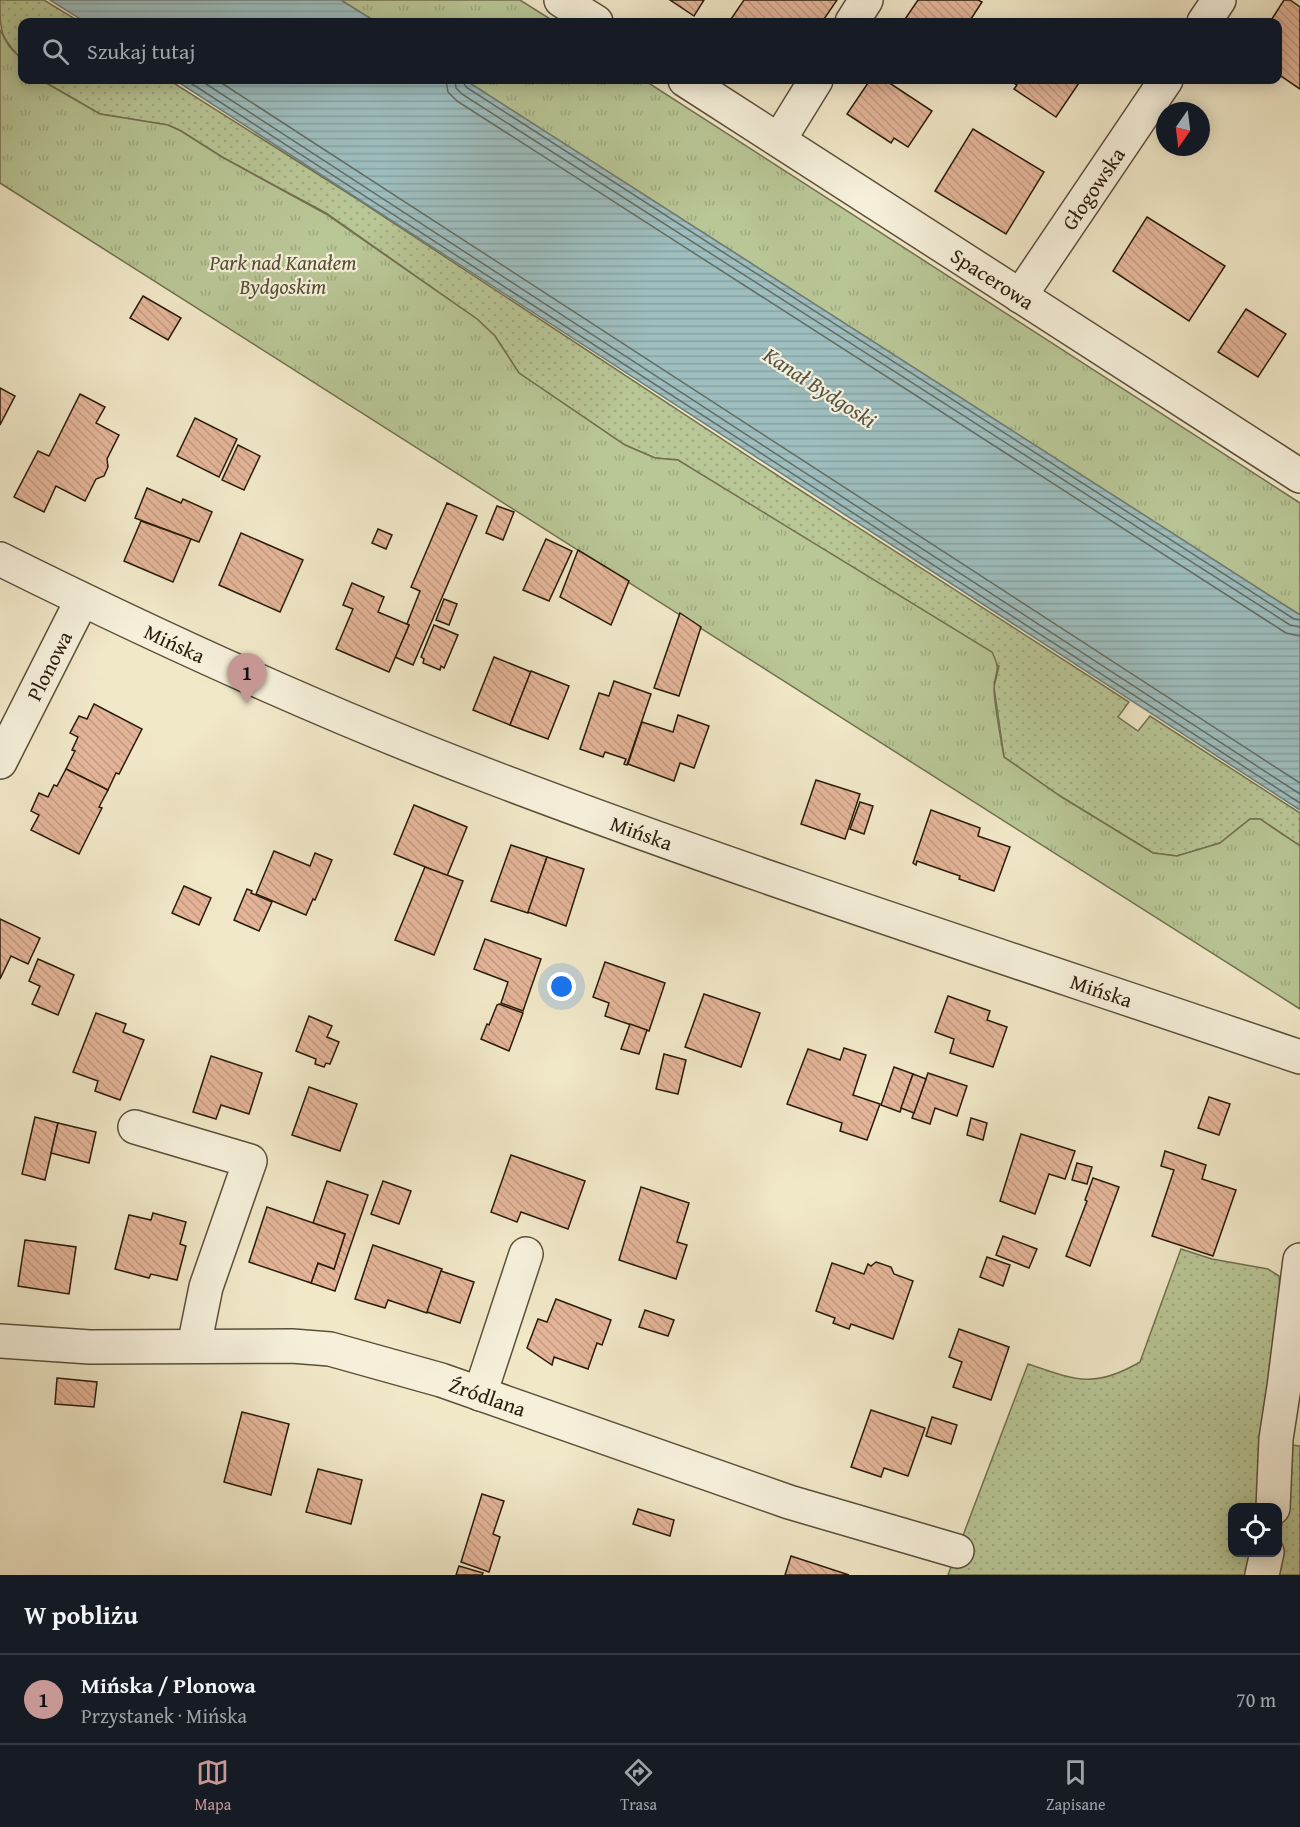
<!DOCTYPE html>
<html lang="pl">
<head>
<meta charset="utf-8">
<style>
	:root { --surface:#171b24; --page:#242831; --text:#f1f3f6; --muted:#9ea1a6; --line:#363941; --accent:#c59692 }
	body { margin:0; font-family:"Gentium Book Plus",serif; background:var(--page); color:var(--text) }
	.controls { position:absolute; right:18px; bottom:18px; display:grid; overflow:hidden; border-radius:12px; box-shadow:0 3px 15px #0003 }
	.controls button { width:54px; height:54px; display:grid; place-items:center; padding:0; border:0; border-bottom:2px solid var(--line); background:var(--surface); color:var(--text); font:30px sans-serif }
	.compass { position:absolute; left:1156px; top:102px; width:54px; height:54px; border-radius:50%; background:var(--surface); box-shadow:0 3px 15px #0003; rotate:194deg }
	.you { position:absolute; left:562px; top:987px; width:21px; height:21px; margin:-15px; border:4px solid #fff; border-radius:50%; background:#1a73e8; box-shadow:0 0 0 9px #1a73e833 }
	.badge { display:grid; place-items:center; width:39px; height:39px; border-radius:50%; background:var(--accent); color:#111; font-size:20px; font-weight:700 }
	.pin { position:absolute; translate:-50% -50px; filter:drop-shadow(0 2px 3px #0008) }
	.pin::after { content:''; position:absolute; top:32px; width:21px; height:18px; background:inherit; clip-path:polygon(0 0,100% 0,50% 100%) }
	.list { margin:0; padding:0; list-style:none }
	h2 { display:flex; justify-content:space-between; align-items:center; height:78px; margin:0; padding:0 24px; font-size:26px }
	h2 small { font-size:20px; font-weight:400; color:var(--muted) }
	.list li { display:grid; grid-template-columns:39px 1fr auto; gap:18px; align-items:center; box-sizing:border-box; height:90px; padding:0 24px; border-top:2px solid var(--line) }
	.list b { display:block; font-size:22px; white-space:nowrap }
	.list p { margin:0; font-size:20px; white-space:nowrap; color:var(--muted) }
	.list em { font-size:20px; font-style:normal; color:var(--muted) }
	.icon { flex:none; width:33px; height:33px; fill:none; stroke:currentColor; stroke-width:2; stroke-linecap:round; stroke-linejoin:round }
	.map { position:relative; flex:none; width:1300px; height:1575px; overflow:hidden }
	.search { position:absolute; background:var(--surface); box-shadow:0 3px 15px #0003; left:18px; right:18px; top:18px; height:66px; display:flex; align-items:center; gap:15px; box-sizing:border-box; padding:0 21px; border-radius:12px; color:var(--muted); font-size:22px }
	.sheet { height:168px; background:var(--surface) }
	nav { display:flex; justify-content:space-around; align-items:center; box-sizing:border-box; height:84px; border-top:2px solid var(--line); background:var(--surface); font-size:16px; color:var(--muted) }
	nav a { display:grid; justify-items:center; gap:3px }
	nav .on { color:var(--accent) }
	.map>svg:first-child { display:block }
	.grass { fill:url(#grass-dots); stroke:#727150; stroke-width:1.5 }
	.park { fill:url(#park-tufts); stroke:#727150; stroke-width:1.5 }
	.water { fill:url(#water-rules); stroke:#707d77; stroke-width:1.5 }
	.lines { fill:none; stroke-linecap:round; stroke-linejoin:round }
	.shore { stroke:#646d64; stroke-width:1.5 }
	.building { fill:url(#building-back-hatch); stroke:#2a1c0a; stroke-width:1.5 }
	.minor-casing { stroke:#5c4f3a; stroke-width:36 }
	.minor { stroke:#f6f0db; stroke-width:33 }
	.labels { text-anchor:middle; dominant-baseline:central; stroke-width:4.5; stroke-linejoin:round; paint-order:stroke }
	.street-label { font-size:21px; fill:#2a1c0a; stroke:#f6f0db }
	.park-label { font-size:21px; font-style:italic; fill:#554f34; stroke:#f6f0db }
	.water-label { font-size:22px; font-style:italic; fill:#535549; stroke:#f6f0db }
</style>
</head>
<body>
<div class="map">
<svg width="1300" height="1575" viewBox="0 0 1300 1575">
	<defs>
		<pattern id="grass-dots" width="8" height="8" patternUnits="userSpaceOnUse" patternTransform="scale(1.5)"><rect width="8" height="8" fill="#b9c696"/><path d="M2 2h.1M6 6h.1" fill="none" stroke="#9faa80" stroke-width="1.8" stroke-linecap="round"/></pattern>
		<pattern id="park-tufts" width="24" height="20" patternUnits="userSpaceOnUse" patternTransform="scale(1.5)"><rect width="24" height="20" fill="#b9c696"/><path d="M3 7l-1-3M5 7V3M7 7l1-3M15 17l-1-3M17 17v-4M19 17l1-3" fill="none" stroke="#9faa80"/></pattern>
		<pattern id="water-rules" width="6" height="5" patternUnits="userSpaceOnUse" patternTransform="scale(1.5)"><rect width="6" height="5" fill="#9ebebf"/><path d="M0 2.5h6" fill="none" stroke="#88a3a3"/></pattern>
		<pattern id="building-back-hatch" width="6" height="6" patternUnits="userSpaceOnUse" patternTransform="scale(1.5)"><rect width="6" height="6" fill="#e4b599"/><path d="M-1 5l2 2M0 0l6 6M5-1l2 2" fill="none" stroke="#c49b82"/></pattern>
	</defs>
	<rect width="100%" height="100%" fill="#f1e8c8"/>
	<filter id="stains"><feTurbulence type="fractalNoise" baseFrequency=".00333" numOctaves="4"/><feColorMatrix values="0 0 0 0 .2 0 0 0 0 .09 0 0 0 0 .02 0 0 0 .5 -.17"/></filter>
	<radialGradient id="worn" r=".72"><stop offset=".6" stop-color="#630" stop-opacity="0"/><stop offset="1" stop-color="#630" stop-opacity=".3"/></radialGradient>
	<g class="grass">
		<path d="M0,0H44L80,22H22V60C0,36 0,33 0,0Z"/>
		<path d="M41,80H169L354,197L786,481L1129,702L1118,717L1138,731L1150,716L1300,813V846L1260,819H1250L1220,843L1177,856L1153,853L1060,796L1004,757L994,687L999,666L678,460L655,458L625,445L519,373L495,336L477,319L326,213L222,157L181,131L168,125L100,114Z"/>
		<path d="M1181,1249L1212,1259L1268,1269L1279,1276C1281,1296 1275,1315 1277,1335L1264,1507L1232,1508V1552L1257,1553L1251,1575H948L1028,1364C1075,1380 1094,1389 1140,1362Z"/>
		<path d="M1291,1445L1300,1446V1575H1276Z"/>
	</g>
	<g class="park">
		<path d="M341,0H520L555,22H376Z"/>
		<path d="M0,30L9,46L22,60V80H41L100,114L168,125L181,131L222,157L326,214L477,319L495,336L519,373L625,445L655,458L678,460L992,652C1003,674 993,671 994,692C996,714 1000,735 1004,757L1060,796L1153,853L1177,856L1220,843L1250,819H1260L1300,846V1009L0,183Z"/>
		<path d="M465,80H644L1300,503V615Z"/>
	</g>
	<g class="water">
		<path d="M50,0H341L376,22H85Z"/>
		<path d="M175,80H465L1300,615V810Z"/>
	</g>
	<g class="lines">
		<g class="shore">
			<path d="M186,80L1300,803"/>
			<path d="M200,80L1300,794"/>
			<path d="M217,80L1300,783"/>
			<path d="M446,80L448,92L457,101L1286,633L1300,636"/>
			<path d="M455,80L456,88L462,94L1290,625L1300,627"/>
			<path d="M462,80L466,87L1294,619L1300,620"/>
		</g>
	</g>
	<g class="building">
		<path d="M670,0H704L694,16Z"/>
		<path d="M744,0H837L822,22H729Z"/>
		<path d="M918,0H978L982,2L969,22H903Z"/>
		<path d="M1284,0H1290L1300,7V89L1278,74V22H1270Z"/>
		<path d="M870,80H885L932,111L908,147L894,138L891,143L847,114Z"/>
		<path d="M1009,80H1081L1056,117L1014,89L1017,85Z"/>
		<path d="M973,129L1044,172L1006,234L935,191Z"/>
		<path d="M1147,217L1225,266L1189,321L1113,271Z"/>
		<path d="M143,296L181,318L168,340L130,318Z"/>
		<path d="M1246,309L1286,334L1258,377L1218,352Z"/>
		<path d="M0,388L15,396L0,425Z"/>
		<path d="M80,394L105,407L96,423L119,435L107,459L108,467L104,476L96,479L85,501L56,486L44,512L14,497L38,451L49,456Z"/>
		<path d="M195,418L237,439L219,477L177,456Z"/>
		<path d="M238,445L260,456L244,490L222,480Z"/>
		<path d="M147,488L181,503L183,499L212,512L199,542L135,518Z"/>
		<path d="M447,503L477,516L413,665L395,657L409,625L407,624L420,591L411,587Z"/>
		<path d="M497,506L514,512L503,540L486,533Z"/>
		<path d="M141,521L191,539L173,582L124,561Z"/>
		<path d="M378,529L392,535L386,549L372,543Z"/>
		<path d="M241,533L303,560L280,612L219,585Z"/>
		<path d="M546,539L572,551L549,601L523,590Z"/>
		<path d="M578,550L629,581L611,625L560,597Z"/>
		<path d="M352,583L384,597L378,612L409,625L389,672L336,649L353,609L343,605Z"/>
		<path d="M444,599L457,604L449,625L436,620Z"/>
		<path d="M680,613L701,627L679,696L654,688Z"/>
		<path d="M434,625L458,635L444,668L441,666L440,670L423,663L424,659L421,657Z"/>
		<path d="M494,657L531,672L510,725L473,710Z"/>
		<path d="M531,671L569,686L548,739L510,725Z"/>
		<path d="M614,681L651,694L627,765L624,764L626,759L605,752L603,757L580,749L599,693L609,696Z"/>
		<path d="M94,704L142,729L119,774L116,773L108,790L66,769L75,751L72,750L78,737L70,733L79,716L87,719Z"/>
		<path d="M678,715L709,726L694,768L680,763L674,781L628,764L642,722L673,732Z"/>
		<path d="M66,769L108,790L99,807L102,808L79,854L31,830L39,815L31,811L39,793L48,797L54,785L57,786Z"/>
		<path d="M816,780L860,794L845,839L801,824Z"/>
		<path d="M860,802L873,806L864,834L850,829Z"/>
		<path d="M414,805L467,827L447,876L394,854Z"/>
		<path d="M931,810L980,828L978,836L1010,847L994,891L959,879L960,876L917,861L916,865L913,863Z"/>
		<path d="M511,845L547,857L528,913L491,901Z"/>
		<path d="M274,851L310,866L315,853L332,860L315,900L313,899L306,915L256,894Z"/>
		<path d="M547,857L584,869L566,926L528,912Z"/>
		<path d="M425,867L463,881L434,955L395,940Z"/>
		<path d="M184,886L211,898L199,925L172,913Z"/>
		<path d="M247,889L252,891L251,893L272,902L259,931L234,920Z"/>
		<path d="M0,919L40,938L28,964L11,956L0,979Z"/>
		<path d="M485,939L541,959L523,1011L501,1003L508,982L474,969Z"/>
		<path d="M38,959L74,975L58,1015L32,1004L40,986L29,981Z"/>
		<path d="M605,962L665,983L649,1031L605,1016L609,1003L593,997Z"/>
		<path d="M704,994L760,1013L741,1067L685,1047Z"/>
		<path d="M948,996L990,1011L987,1020L1007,1027L993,1067L950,1053L954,1039L935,1032Z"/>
		<path d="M499,1004L523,1013L509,1051L481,1039L487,1024L489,1025L497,1005Z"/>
		<path d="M96,1013L126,1024L123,1032L144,1040L120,1100L95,1091L98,1081L73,1072Z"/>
		<path d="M309,1016L332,1026L327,1037L339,1042L330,1064L326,1063L324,1067L315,1064L316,1059L296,1051Z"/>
		<path d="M630,1024L647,1030L639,1054L621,1049Z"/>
		<path d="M844,1048L866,1055L853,1095L880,1104L867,1140L840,1131L842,1123L787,1104L808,1049L840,1060Z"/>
		<path d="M664,1054L686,1060L678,1094L656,1089Z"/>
		<path d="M211,1056L262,1073L249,1114L221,1105L216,1119L193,1112Z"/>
		<path d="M894,1067L913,1074L900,1112L881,1105Z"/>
		<path d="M928,1073L967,1086L957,1116L935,1108L930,1124L912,1118Z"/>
		<path d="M913,1074L926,1079L914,1113L901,1108Z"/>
		<path d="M309,1087L357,1104L340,1151L292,1135Z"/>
		<path d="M1209,1097L1230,1104L1219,1135L1198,1128Z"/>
		<path d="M35,1117L58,1123L45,1180L22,1174Z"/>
		<path d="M971,1118L987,1123L983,1140L967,1135Z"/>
		<path d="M58,1123L96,1132L89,1163L51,1153Z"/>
		<path d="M1021,1134L1075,1151L1065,1179L1049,1174L1035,1214L1000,1201Z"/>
		<path d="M1165,1151L1206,1165L1202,1179L1236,1190L1213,1256L1152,1236L1174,1170L1161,1166Z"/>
		<path d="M511,1155L585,1181L568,1229L521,1212L517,1222L491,1212Z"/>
		<path d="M1077,1163L1092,1167L1087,1184L1072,1180Z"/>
		<path d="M1093,1178L1119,1187L1090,1266L1066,1256L1087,1201L1085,1200Z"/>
		<path d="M327,1181L368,1195L335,1291L311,1283L318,1263L334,1269L345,1234L313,1223Z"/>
		<path d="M383,1181L411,1191L399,1224L371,1214Z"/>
		<path d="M641,1187L689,1203L677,1242L687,1245L676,1279L619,1260Z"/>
		<path d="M267,1207L345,1234L334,1269L318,1263L311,1283L249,1262Z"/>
		<path d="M153,1213L186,1222L180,1244L186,1246L177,1280L151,1274L149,1278L115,1269L129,1215L151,1220Z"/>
		<path d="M1003,1236L1037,1249L1029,1268L996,1255Z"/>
		<path d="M25,1240L76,1247L69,1294L18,1286Z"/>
		<path d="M373,1245L442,1269L427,1313L388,1300L385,1308L355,1299Z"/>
		<path d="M987,1257L1010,1265L1003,1286L980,1277Z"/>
		<path d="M876,1262L891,1267L894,1274L913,1281L893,1339L851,1324L849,1329L833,1323L835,1318L816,1311L832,1263L864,1274L868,1264L871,1266Z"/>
		<path d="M441,1271L474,1282L460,1323L427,1312Z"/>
		<path d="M556,1299L611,1320L602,1345L597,1343L588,1369L554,1357L552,1365L527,1348L538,1319L547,1322Z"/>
		<path d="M645,1310L674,1320L668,1336L639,1327Z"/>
		<path d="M959,1329L1009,1347L991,1400L953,1387L962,1362L949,1357Z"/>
		<path d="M57,1378L97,1382L94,1407L55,1404Z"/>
		<path d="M871,1410L925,1428L908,1476L884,1468L881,1477L851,1467Z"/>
		<path d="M242,1412L289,1424L271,1495L224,1482Z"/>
		<path d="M932,1417L957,1425L951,1444L926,1436Z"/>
		<path d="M318,1469L362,1480L351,1524L306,1512Z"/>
		<path d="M482,1494L504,1501L493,1534L500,1537L489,1572L461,1562Z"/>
		<path d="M638,1509L674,1520L670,1536L633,1524Z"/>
		<path d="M791,1556L849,1575H785Z"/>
		<path d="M459,1566L483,1573L482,1575H456Z"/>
	</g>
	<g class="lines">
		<defs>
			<g id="minor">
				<path d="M561,0L596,22"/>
				<path d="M852,22L866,0"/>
				<path d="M1204,22L1219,0"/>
				<path id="s1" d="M685,80L1300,476"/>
				<path d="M779,140L816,80"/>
				<path id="s2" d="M1020,296L1166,80"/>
				<path id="s3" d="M0,559C163,640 329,716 499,780C763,880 1033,966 1300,1057"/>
				<path id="s4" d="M0,762L82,600"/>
				<path d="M135,1127L250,1161L206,1287L194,1346"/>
				<path id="s5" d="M0,1341L90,1347L292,1346L330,1349L441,1380L789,1502L957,1551"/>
				<path d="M480,1394L526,1254"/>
				<path d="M1273,1508L1276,1439L1284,1387L1300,1260"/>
				<path d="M1262,1575L1267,1552"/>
			</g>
		</defs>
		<use href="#minor" class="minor-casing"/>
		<use href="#minor" class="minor"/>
	</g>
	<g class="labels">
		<g class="street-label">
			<text stroke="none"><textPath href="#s2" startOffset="130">Głogowska</textPath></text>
			<text stroke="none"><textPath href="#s1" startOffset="366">Spacerowa</textPath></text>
			<text stroke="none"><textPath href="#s3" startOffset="194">Mińska</textPath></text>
			<text stroke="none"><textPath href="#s4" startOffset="108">Plonowa</textPath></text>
			<text stroke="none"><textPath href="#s3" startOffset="698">Mińska</textPath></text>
			<text stroke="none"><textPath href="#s3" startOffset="1184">Mińska</textPath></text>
			<text stroke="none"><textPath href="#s5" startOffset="495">Źródlana</textPath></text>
		</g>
		<g class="park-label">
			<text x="283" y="262">Park nad Kanałem<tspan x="283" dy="24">Bydgoskim</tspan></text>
		</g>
		<g class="water-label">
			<text transform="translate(820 387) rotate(33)">Kanał Bydgoski</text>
		</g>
	</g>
	<rect width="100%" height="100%" filter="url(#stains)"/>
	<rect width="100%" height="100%" fill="url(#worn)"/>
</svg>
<div class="controls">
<button><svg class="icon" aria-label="locate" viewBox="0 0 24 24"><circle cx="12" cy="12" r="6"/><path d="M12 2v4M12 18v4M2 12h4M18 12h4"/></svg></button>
</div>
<svg class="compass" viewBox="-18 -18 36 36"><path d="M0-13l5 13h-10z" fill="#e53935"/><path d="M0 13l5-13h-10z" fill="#9ea1a6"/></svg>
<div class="you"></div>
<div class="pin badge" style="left:247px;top:703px">1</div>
<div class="search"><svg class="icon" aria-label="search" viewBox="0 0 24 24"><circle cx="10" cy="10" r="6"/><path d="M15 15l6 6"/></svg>Szukaj tutaj</div>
</div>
<section class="sheet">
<h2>W pobliżu<small></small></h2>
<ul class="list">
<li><span class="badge">1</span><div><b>Mińska / Plonowa</b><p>Przystanek · Mińska</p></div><em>70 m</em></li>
</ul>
</section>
<nav>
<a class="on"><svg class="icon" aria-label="map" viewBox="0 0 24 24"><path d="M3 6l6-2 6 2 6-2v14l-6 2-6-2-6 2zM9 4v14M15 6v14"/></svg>Mapa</a>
<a><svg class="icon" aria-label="directions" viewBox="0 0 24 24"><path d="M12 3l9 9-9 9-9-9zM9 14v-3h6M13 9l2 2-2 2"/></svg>Trasa</a>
<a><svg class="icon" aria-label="saved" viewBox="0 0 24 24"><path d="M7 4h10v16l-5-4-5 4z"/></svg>Zapisane</a>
</nav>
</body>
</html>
